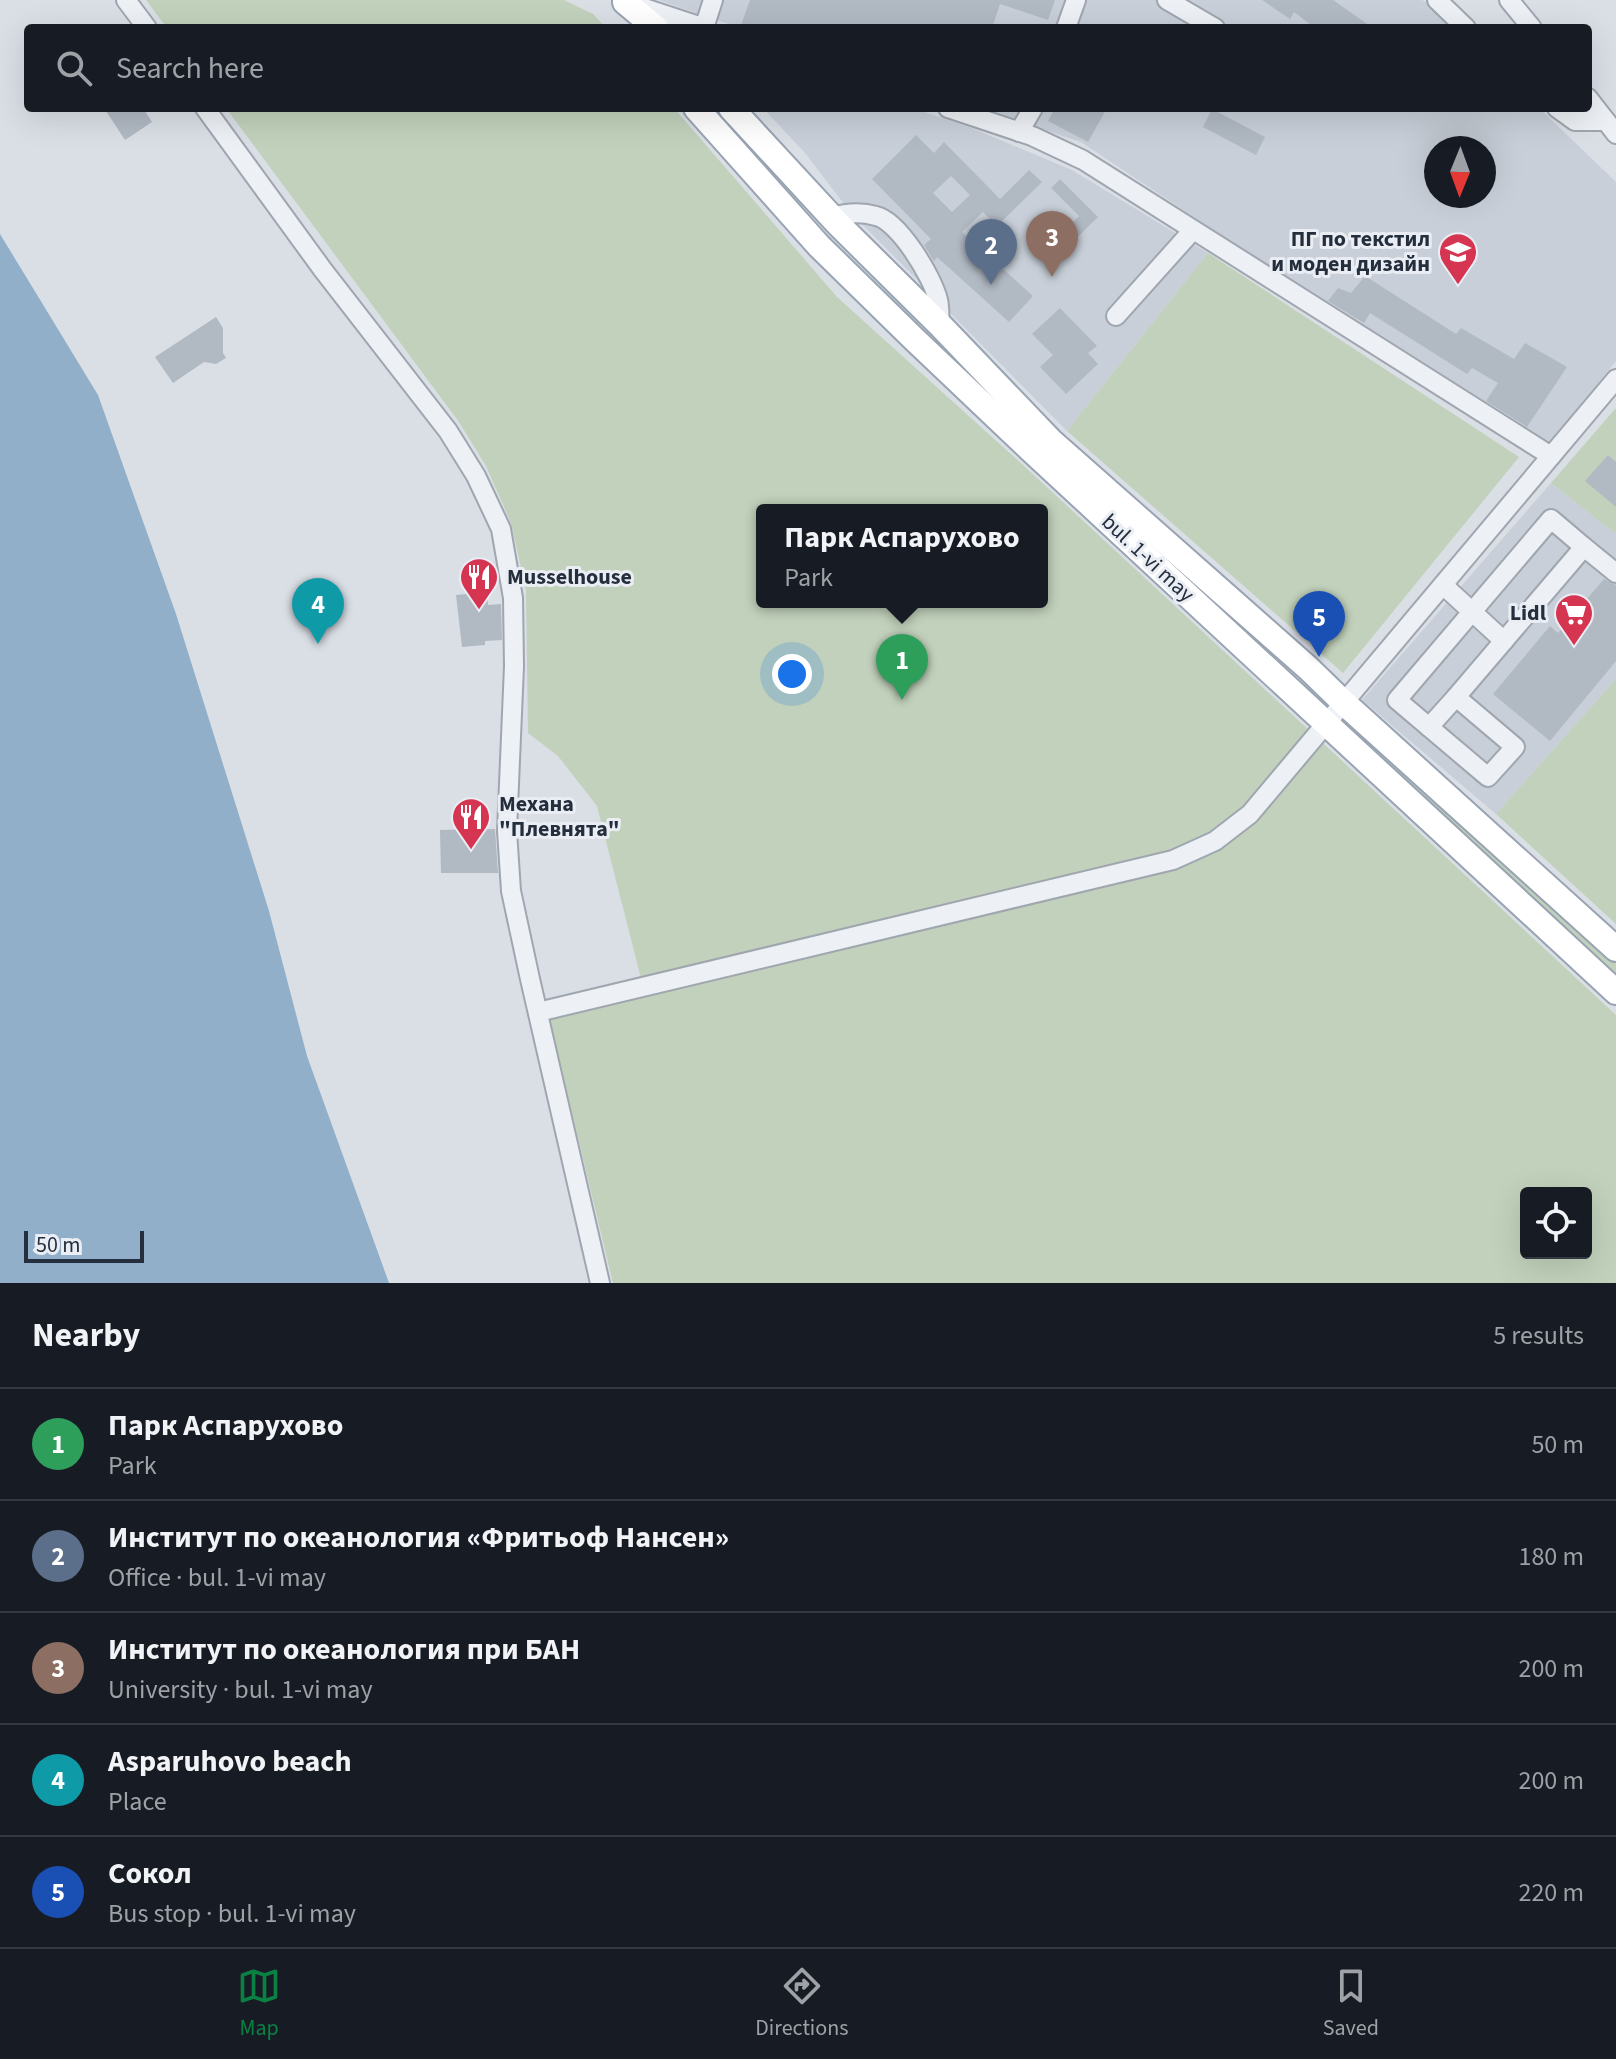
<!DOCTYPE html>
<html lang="en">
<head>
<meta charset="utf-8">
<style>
	:root { --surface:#171b24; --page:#20242c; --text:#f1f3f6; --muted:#9ea1a6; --line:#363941; --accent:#0b8043 }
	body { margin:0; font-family:"Source Sans 3",sans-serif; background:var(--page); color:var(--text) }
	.controls { position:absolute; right:24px; bottom:24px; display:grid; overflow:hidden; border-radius:8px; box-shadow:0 8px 32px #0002 }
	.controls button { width:72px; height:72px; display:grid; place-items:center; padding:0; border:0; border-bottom:2px solid var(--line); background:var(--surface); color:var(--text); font:40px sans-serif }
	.compass { position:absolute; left:1424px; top:136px; width:72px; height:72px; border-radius:50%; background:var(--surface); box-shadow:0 8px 32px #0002; rotate:181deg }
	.scale { position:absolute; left:24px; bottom:20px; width:120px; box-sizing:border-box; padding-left:8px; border:4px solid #242e3d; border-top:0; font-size:22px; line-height:28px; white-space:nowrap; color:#242e3d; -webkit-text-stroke:6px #eaeef4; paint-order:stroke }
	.you { position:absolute; left:792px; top:674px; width:28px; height:28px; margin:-20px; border:6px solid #fff; border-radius:50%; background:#1a73e8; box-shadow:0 0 0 12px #1a73e833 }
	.badge { display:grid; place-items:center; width:52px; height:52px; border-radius:50%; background:var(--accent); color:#fff; font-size:26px; font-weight:700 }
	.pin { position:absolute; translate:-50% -66px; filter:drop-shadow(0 2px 4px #0008) }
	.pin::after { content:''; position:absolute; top:42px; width:28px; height:24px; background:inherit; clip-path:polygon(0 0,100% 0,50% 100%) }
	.popup { position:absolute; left:756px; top:504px; width:292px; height:104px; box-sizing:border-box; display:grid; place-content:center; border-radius:8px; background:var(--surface); filter:drop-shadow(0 2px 6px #0005); font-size:26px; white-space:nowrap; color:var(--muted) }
	.popup b { font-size:30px; color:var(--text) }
	.popup::after { content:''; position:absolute; left:50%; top:100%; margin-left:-16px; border:16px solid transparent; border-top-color:var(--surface) }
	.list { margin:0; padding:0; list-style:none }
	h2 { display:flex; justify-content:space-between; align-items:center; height:104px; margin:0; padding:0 32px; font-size:34px }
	h2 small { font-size:26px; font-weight:400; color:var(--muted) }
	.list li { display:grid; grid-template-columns:52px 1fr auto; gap:24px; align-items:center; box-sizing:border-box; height:112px; padding:0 32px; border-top:2px solid var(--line) }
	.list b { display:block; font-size:30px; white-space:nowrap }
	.list p { margin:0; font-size:26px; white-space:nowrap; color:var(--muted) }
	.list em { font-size:26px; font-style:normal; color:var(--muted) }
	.icon { flex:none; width:44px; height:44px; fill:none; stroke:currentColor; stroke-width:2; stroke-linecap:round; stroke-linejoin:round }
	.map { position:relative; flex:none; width:1616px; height:1283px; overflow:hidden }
	.search { position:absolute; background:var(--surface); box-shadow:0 8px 32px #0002; left:24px; right:24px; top:24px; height:88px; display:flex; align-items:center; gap:20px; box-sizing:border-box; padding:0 28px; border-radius:8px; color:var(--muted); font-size:30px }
	.sheet { height:664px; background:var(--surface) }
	nav { display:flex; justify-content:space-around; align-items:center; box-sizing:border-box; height:112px; border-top:2px solid var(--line); background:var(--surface); font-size:22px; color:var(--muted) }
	nav a { display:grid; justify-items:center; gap:4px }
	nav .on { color:var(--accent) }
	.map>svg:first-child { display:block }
	.built { fill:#c8cfd8; fill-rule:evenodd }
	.green { fill:#c1d1bb; fill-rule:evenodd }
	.water { fill:#92afc9 }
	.building { fill:#b1b9c3; fill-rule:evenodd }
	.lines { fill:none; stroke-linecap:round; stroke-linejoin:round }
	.minor-casing { stroke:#a0a6b0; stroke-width:22 }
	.major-casing { stroke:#99a4b3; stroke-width:28 }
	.minor { stroke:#edf0f4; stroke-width:18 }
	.major { stroke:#fff; stroke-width:24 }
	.labels { text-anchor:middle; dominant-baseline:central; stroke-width:6; stroke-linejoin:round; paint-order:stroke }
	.poi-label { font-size:22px; font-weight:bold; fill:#242e3d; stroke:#eaeef4; text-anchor:end }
	.street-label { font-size:22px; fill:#242e3d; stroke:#eaeef4 }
</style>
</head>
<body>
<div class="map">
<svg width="1616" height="1283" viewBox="0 0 1616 1283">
	<rect width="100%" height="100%" fill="#dadfe6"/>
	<g class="built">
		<path d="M659,0H1422L1430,4L1455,28H740Z"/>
		<path d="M763,108H912L969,127L1072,170L1208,253L1067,431L851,213L805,153Z"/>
		<path d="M978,108H1539L1616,182V361L1548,445L1272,269L1081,142ZM1436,148H1484V196H1436Z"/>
		<path d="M1551,483L1616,534V679L1496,814L1362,700Z"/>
	</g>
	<g class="green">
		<path d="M146,0H564L593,14L606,28H167Z"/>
		<path d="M226,108H674L837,297L1023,465L1616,1015V1283H613L549,1017L645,994L597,806L558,756L528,733L526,590L511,523L486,466L459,422ZM762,510H1042V602H762ZM1526,1193H1586V1253H1526Z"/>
		<path d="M1208,253L1519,457L1343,673L1067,431Z"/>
		<path d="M1616,408V534L1551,483Z"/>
		<path d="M1616,679V924L1496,814Z"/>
		<path d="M1357,731L1616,958V985L1352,737Z"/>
	</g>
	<path class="water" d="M0,234L98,395L176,614L269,911L307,1056L389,1283H0Z"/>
	<g class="building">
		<path d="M750,0H1055L1048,20L1000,4L992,28H740Z"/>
		<path d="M1262,0H1333L1373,28H1315L1294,12L1290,19Z"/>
		<path d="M104,108H143L152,122L125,140Z"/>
		<path d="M1055,108H1107L1088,142L1048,121Z"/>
		<path d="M1212,109L1265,137L1256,155L1203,127Z"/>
		<path d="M916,135L934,153L944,142L1000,199L1029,170L1042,182L997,226L983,212L962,232L1033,296L1009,322L937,257L934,261L924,245L931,239L872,179ZM951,176L970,195L952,212L933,193Z"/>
		<path d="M1060,179L1098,217L1053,261L1044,251L1079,216L1051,188Z"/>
		<path d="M1365,276L1456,334L1461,328L1514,359L1525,343L1567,367L1527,427L1486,401L1498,383L1472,368L1467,374L1370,313L1364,323L1328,301L1338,288L1351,293Z"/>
		<path d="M1060,308L1097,346L1088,353L1098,364L1066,394L1040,367L1053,355L1032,334Z"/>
		<path d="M216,317L223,328V353L226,358L216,364L204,362L173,383L155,357Z"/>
		<path d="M1608,455L1616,462V507L1585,481Z"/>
		<path d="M1604,579L1616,585V661L1550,741L1493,694L1550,626L1558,633Z"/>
		<path d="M487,592L488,605L501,604L502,640L485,641V645L462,647L456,595Z"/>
		<path d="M495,829L498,873H441L440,830Z"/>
	</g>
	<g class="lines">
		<defs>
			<g id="minor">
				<path d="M126,0L147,28"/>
				<path d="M1167,0L1215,28"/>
				<path d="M1437,0L1466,28"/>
				<path d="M1509,0L1532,28"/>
				<path d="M632,4L705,28"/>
				<path d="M704,28L713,0"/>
				<path d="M1066,28L1076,0"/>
				<path d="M1588,98L1616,134"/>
				<path d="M205,108L323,270L448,431L476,476L501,529L513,598L514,666L507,831L511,891L530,979L600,1283"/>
				<path d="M948,108L1032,136L1083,160L1551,456"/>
				<path d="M1557,108L1575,121H1606"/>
				<path d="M1019,132L1033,108"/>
				<path d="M832,217C846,213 862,212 876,216C899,221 933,278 938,300C940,308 939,317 940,325"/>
				<path d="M1116,316L1193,230"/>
				<path d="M1551,519L1584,547L1456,697L1515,747L1488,777L1397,700Z"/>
				<path d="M1584,547L1616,573"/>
				<path d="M1443,585L1504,641"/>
				<path d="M1429,727L1456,697"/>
				<path d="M538,1012L1173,860L1215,841L1250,814L1616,379"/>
			</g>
			<g id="major">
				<path d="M625,2L656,28"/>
				<path d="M696,108L819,246L914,339L1031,450L1616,992"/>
				<path d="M731,108L839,225L940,325L1051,441L1308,668L1343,702L1616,949"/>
			</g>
		</defs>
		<use href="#minor" class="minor-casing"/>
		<use href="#major" class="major-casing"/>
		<use href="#minor" class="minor"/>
		<use href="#major" class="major"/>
	</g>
	<defs>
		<symbol id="school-pin" viewBox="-11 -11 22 30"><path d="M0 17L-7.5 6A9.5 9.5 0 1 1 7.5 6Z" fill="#d63552" stroke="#eaeef4"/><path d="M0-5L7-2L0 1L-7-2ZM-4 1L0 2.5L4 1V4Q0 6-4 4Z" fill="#fff"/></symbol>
		<symbol id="restaurant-pin" viewBox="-11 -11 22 30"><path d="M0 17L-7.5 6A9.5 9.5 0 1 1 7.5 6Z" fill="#d63552" stroke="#eaeef4"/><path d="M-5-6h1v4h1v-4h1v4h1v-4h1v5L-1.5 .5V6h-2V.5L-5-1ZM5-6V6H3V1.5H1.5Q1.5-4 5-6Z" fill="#fff"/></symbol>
		<symbol id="supermarket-pin" viewBox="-11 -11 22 30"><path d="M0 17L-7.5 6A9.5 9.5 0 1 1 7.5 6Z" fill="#d63552" stroke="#eaeef4"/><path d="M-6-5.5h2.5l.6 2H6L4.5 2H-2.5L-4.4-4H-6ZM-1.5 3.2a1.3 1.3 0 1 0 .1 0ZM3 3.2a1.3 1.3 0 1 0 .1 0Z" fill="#fff"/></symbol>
	</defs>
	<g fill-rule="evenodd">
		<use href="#school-pin" x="1436" y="230" width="44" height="60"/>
		<use href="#restaurant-pin" x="457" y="555" width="44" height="60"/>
		<use href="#supermarket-pin" x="1552" y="591" width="44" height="60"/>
		<use href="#restaurant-pin" x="449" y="795" width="44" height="60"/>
	</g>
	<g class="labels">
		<g class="poi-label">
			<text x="1430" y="239">ПГ по текстил<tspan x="1430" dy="25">и моден дизайн</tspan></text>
			<text x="507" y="577" text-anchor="start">Musselhouse</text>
			<text x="1546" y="613">Lidl</text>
			<text x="499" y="804" text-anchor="start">Механа<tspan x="499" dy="25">"Плевнята"</tspan></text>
		</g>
		<g class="street-label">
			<text transform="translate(1148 558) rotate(43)">bul. 1-vi may</text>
		</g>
	</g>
</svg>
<div class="controls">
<button><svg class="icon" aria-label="locate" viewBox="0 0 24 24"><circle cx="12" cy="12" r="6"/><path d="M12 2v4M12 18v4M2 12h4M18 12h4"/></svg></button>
</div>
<svg class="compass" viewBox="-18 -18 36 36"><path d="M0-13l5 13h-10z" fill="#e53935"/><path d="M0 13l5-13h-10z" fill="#9ea1a6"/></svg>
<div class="scale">50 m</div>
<div class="you"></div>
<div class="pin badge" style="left:902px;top:700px;background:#2e9e5b">1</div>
<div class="popup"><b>Парк Аспарухово</b>Park</div>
<div class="pin badge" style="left:991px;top:285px;background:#5c6f8a">2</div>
<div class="pin badge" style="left:1052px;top:277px;background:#8d6e63">3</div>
<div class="pin badge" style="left:318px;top:644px;background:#0f9aa8">4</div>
<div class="pin badge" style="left:1319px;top:657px;background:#1a4fb4">5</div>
<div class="search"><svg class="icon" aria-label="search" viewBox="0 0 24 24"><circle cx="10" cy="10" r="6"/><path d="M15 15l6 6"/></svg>Search here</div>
</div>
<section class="sheet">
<h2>Nearby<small>5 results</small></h2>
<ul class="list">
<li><span class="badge" style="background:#2e9e5b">1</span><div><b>Парк Аспарухово</b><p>Park</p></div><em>50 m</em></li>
<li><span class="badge" style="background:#5c6f8a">2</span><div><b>Институт по океанология «Фритьоф Нансен»</b><p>Office · bul. 1-vi may</p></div><em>180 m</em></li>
<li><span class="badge" style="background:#8d6e63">3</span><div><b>Институт по океанология при БАН</b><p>University · bul. 1-vi may</p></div><em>200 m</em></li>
<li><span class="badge" style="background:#0f9aa8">4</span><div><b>Asparuhovo beach</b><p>Place</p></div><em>200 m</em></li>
<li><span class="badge" style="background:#1a4fb4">5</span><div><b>Сокол</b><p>Bus stop · bul. 1-vi may</p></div><em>220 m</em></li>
</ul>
</section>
<nav>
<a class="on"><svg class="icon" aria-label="map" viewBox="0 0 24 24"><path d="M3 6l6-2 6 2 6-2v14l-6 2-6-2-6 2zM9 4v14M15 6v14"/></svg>Map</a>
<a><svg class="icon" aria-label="directions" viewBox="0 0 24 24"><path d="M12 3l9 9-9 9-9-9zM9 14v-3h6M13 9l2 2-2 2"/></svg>Directions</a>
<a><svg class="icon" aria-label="saved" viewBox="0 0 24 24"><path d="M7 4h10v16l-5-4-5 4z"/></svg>Saved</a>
</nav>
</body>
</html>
